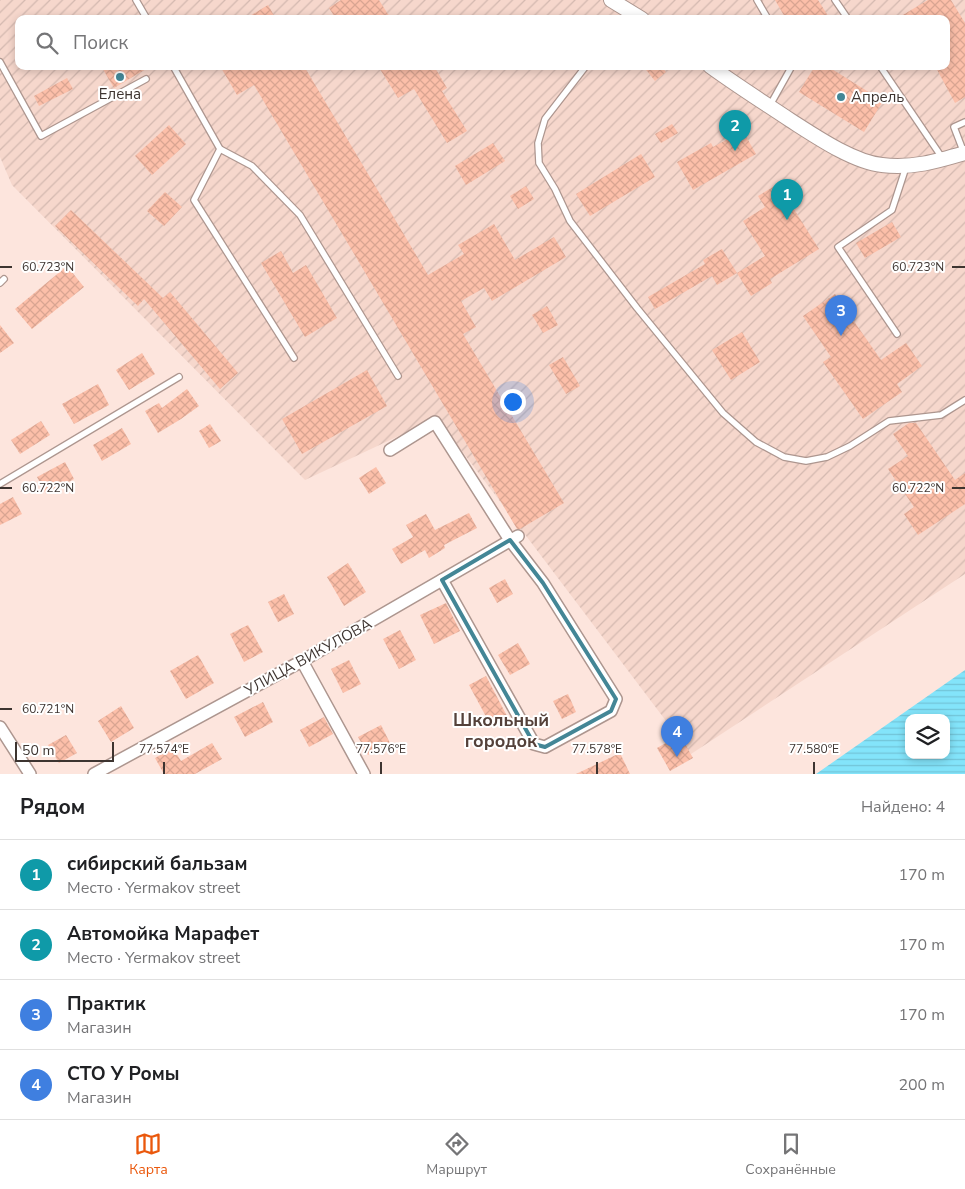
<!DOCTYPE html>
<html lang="ru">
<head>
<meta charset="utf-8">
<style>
	:root { --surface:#fff; --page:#f2f2f2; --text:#202124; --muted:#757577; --line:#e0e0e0; --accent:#ea580c }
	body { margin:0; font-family:"Nunito Sans",sans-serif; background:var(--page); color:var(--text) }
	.controls { position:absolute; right:15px; bottom:15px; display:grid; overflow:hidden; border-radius:10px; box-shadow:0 2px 8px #0003 }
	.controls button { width:45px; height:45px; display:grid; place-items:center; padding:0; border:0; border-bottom:1px solid var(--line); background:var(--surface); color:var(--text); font:25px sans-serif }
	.scale { position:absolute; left:15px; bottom:12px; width:99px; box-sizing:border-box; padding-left:5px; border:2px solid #3d3430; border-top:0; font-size:14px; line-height:18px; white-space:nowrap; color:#3d3430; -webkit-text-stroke:4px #fff; paint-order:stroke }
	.you { position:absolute; left:512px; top:401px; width:18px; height:18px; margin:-12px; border:4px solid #fff; border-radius:50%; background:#1a73e8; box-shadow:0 0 0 8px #1a73e833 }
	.badge { display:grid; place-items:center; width:32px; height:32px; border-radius:50%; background:var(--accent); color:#fff; font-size:16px; font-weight:700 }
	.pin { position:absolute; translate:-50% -41px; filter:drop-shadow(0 1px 2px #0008) }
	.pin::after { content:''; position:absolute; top:26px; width:18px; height:15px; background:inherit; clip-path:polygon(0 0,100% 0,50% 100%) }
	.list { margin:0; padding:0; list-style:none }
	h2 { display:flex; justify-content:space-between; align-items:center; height:65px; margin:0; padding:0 20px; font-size:21px }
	h2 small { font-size:16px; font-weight:400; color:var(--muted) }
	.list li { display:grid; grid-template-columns:32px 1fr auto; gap:15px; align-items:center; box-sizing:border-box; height:70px; padding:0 20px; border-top:1px solid var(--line) }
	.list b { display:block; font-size:19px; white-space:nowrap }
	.list p { margin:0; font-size:16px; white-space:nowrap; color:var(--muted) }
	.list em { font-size:16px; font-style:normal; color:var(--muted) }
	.icon { flex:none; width:28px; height:28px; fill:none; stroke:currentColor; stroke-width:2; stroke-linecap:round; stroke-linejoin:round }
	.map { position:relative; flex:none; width:965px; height:774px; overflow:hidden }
	.search { position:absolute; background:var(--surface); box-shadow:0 2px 8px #0003; left:15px; right:15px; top:15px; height:55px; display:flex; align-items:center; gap:12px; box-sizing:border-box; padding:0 18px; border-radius:10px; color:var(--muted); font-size:19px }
	.sheet { height:345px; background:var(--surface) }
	nav { display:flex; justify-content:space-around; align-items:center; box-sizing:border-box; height:70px; border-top:1px solid var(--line); background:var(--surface); font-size:14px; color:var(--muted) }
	nav a { display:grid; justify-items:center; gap:2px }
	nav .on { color:var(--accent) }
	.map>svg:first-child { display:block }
	.industrial { fill:url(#industrial-furrows); fill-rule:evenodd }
	.water { fill:url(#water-rules); fill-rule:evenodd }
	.building { fill:url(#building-cross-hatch) }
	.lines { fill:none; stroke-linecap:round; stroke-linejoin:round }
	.service-casing { stroke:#ad968f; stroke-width:8 }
	.minor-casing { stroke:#ad968f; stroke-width:14 }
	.tertiary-casing { stroke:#ad968f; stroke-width:16 }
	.service { stroke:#fff; stroke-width:5.5 }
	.minor { stroke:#fff; stroke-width:11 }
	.tertiary { stroke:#fff; stroke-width:14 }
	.marked { fill:none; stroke:#438696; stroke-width:4; stroke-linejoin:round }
	.ticks { fill:none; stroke:#3d3430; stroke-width:2 }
	.poi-dot { fill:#438696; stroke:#fff; stroke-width:2 }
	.labels { text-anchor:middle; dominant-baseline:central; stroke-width:4; stroke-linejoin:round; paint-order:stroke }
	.poi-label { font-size:15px; fill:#3d3430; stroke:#fff }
	.street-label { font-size:15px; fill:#3d3430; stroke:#fff }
	.quarter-label { font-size:18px; font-weight:bold; fill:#54413a; stroke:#fff }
	.ticks-label { font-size:12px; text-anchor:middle; fill:#3d3430; stroke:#fff; stroke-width:4; stroke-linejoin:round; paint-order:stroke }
</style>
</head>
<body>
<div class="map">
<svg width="965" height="774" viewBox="0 0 965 774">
	<defs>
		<pattern id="industrial-furrows" width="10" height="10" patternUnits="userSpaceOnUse" patternTransform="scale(1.25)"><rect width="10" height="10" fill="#f6d7cc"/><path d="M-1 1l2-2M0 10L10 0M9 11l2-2" fill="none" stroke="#d4b9b0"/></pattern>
		<pattern id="water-rules" width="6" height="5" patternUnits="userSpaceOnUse" patternTransform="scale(1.25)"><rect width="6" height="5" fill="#83e4fa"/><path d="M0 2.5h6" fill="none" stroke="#72c4d7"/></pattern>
		<pattern id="building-cross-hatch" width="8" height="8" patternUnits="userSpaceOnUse" patternTransform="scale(1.25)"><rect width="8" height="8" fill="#fcbfa9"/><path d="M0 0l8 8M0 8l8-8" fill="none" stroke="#d9a592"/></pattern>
	</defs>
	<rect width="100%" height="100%" fill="#fde5dd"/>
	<path class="industrial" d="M0,0H965V574L691,754L437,418L305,480L12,185L0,157ZM19,19H946V66H19Z"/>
	<path class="water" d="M965,670V774H816ZM909,718H946V755H909Z"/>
	<g class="building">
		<path d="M341,0H379L391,19H336L329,8Z"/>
		<path d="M775,0H818L830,19H786Z"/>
		<path d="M928,0H951L965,23V97L955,103L935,66H946V19H896Z"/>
		<path d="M268,5L276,19H245Z"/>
		<path d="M101,66H151L114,88Z"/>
		<path d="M220,66H304L428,275L464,254L458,245L494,224L515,260L554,237L566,257L492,301L484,288L461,301L476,327L463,334L564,503L520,529H517L254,85L237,95Z"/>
		<path d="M378,66H434L447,88L442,91L467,131L447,143L414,89L398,98Z"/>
		<path d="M643,66H661L666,72L655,81Z"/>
		<path d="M815,66H827L883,101L864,132L799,92Z"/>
		<path d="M67,78L73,89L39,106L34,96Z"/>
		<path d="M672,124L678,133L661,143L655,134Z"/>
		<path d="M169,125L186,144L152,175L135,156Z"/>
		<path d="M743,131L756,154L693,190L677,162L711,143L713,147Z"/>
		<path d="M493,143L505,161L466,185L455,166Z"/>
		<path d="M641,154L655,177L590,216L576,194Z"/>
		<path d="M778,184L819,249L770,279L772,283L751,296L737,273L765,256L743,221L765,207L758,196Z"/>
		<path d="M526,186L534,199L518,209L510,196Z"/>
		<path d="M165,192L182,207L164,226L147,211Z"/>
		<path d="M71,210L163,298L170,292L238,373L220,389L144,299L138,306L55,226Z"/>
		<path d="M892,222L901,237L865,258L856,243Z"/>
		<path d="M722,249L737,273L717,285L712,276L655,309L648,297L705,264L703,260Z"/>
		<path d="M281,251L293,273L306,265L337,318L305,337L261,263Z"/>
		<path d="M67,266L84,287L32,329L15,309Z"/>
		<path d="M835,294L881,360L906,343L922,366L897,384L902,392L863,419L823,362L831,357L803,316Z"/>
		<path d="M547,306L558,325L543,333L532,315Z"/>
		<path d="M0,325L14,343L0,353Z"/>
		<path d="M742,332L760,362L731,380L712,350Z"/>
		<path d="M142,353L155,374L129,390L116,370Z"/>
		<path d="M563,357L580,386L566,394L549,365Z"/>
		<path d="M367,370L387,406L302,454L282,419Z"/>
		<path d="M98,384L109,405L74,424L62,404Z"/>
		<path d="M187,389L199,406L181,419L158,433L145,411L159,403L162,408Z"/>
		<path d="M41,421L50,435L20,454L11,440Z"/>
		<path d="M909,423H916L955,480L965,473V504L918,535L904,514L914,507L888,469L908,456L893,434Z"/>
		<path d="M210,424L221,441L209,448L199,431Z"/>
		<path d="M122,428L131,444L102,461L93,445Z"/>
		<path d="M65,462L74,479L46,494L37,477Z"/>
		<path d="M376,467L386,483L369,494L359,478Z"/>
		<path d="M13,497L22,514L0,525V504Z"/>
		<path d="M469,513L477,528L444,545L445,548L429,558L425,550L401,564L392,549L413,537L406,525L426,514L435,530Z"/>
		<path d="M348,563L366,592L344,606L327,577Z"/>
		<path d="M505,579L513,594L497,603L489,588Z"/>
		<path d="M284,594L294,614L278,622L268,602Z"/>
		<path d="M446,603L460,631L434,644L420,615Z"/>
		<path d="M248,625L263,652L244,662L230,634Z"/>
		<path d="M400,630L416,660L399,669L383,639Z"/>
		<path d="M518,643L530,664L510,675L498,655Z"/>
		<path d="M198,655L214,683L186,699L170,671Z"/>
		<path d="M349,660L361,684L343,693L331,669Z"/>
		<path d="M486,676L507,716L490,724L469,685Z"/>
		<path d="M568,694L576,712L562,719L553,701Z"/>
		<path d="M263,702L273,722L245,737L234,717Z"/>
		<path d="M121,706L134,728L111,742L98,721Z"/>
		<path d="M324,717L333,734L309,747L300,730Z"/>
		<path d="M381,725L390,743L368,755L358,737Z"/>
		<path d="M66,735L77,753L59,763L48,745Z"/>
		<path d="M680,735L693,758L670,771L657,748Z"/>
		<path d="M212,743L222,759L195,774H164L155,758L173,748L181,761Z"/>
		<path d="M620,753L630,774H576Z"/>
	</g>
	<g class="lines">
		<defs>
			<g id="service">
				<path d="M136,0L147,19"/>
				<path d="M757,0L768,19"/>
				<path d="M835,0L848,19"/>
				<path d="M0,62L41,136L146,79"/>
				<path d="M173,66L220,149L252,166L300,215L398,376"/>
				<path d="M586,66L545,119L538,143L539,163L555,189L570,221L637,308L723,413L756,442L784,457L806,461L827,457L850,446L889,421L941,415L965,400"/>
				<path d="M880,66L943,159"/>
				<path d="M769,107L792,66"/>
				<path d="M220,149L194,200L294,358"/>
				<path d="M964,153L954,127L965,122"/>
				<path d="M0,283L4,279"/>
				<path d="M897,334L838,247L892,210L906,167"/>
				<path d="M0,484L179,377"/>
			</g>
			<g id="minor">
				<path d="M390,450L435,422L510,540L543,583L616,699L611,711L545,747L534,744L442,580"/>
				<path d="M302,661L364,774"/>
				<path d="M0,727L30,774"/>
				<path d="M94,774L302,661L518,536"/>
			</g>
			<g id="tertiary">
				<path d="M611,0L642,19"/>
				<path d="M710,66C736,85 763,102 790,120C815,136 853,162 882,165C911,169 938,161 965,153"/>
			</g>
		</defs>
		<use href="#service" class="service-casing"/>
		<use href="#minor" class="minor-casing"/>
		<use href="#tertiary" class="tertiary-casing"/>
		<use href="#service" class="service"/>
		<use href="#minor" class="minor"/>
		<use href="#tertiary" class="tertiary"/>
	</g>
	<path class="marked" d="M510,540L543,583L616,699L611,711L545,747L534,744L442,580Z"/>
	<path class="ticks" d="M0,267H12M952,267H965M0,488H12M952,488H965M0,709H12M164,762V774M381,762V774M597,762V774M814,762V774"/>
	<g class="poi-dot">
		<circle cx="120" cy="77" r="5"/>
		<circle cx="841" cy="97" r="5"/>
	</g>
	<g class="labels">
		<g class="poi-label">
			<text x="120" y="94">Елена</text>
			<text x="851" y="97" text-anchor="start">Апрель</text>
		</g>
		<g class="street-label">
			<text transform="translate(308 657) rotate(-29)">УЛИЦА ВИКУЛОВА</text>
		</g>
		<g class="quarter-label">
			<text x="501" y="720">Школьный<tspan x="501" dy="21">городок</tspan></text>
		</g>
	</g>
	<g class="ticks-label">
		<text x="48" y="271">60.723°N</text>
		<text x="918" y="271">60.723°N</text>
		<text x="48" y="492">60.722°N</text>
		<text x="918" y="492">60.722°N</text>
		<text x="48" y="713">60.721°N</text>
		<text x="164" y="753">77.574°E</text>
		<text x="381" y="753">77.576°E</text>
		<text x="597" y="753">77.578°E</text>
		<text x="814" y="753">77.580°E</text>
	</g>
</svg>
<div class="controls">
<button><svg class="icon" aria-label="layers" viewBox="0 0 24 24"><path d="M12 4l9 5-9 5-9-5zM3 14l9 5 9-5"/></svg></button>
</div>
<div class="scale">50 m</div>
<div class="you"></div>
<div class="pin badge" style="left:787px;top:220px;background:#0f9aa8">1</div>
<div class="pin badge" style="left:735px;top:151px;background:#0f9aa8">2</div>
<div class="pin badge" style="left:841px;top:336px;background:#3f7fe0">3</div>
<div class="pin badge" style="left:677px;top:757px;background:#3f7fe0">4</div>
<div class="search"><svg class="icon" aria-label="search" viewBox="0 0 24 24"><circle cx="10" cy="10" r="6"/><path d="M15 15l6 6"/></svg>Поиск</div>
</div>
<section class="sheet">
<h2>Рядом<small>Найдено: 4</small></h2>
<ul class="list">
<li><span class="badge" style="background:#0f9aa8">1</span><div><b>сибирский бальзам</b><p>Место · Yermakov street</p></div><em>170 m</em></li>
<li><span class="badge" style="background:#0f9aa8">2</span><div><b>Автомойка Марафет</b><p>Место · Yermakov street</p></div><em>170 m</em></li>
<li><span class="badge" style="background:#3f7fe0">3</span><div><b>Практик</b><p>Магазин</p></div><em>170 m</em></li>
<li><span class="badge" style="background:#3f7fe0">4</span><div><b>СТО У Ромы</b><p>Магазин</p></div><em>200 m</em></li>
</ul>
</section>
<nav>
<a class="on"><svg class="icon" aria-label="map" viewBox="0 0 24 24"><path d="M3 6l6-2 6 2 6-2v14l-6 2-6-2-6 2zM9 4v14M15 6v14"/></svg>Карта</a>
<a><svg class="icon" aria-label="directions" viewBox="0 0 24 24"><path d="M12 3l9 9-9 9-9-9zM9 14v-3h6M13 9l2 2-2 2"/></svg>Маршрут</a>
<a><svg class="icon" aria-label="saved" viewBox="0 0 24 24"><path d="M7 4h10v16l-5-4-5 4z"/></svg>Сохранённые</a>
</nav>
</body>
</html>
